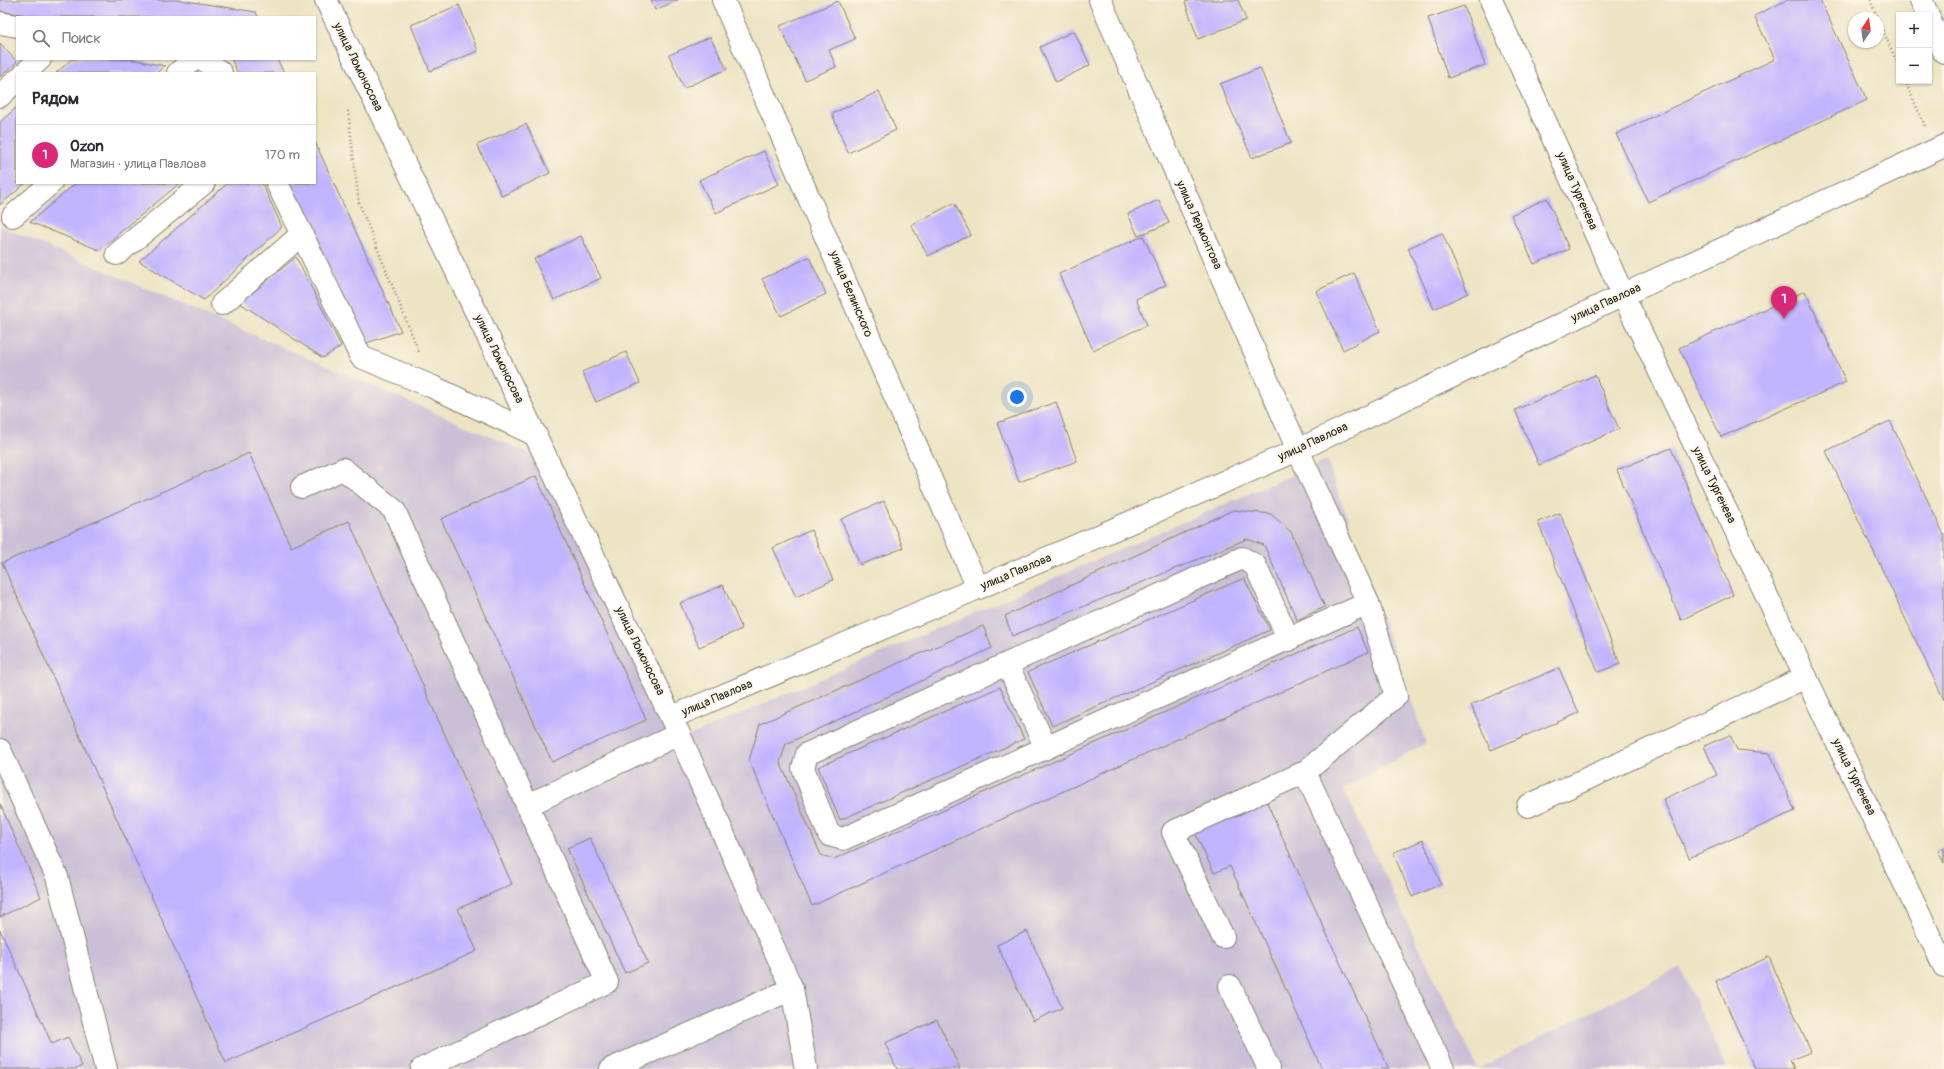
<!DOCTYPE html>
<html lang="ru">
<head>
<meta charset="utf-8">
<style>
	:root { --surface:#fff; --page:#f2f2f3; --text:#2b2b33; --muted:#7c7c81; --line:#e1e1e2; --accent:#db2777 }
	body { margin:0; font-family:Pangolin,sans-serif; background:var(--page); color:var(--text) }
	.controls { position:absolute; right:12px; top:12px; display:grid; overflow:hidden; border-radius:0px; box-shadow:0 1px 3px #0004 }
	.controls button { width:36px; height:36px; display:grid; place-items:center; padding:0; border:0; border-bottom:1px solid var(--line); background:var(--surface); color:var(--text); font:20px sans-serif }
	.compass { position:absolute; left:1848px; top:12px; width:36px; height:36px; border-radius:50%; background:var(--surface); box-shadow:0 1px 3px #0004; rotate:13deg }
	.you { position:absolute; left:1017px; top:397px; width:14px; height:14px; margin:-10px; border:3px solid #fff; border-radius:50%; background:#1a73e8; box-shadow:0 0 0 6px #1a73e833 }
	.badge { display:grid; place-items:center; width:26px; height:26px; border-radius:50%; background:var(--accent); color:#fff; font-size:13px; font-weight:700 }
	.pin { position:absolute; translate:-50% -33px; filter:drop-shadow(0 1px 2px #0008) }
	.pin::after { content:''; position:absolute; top:21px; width:14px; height:12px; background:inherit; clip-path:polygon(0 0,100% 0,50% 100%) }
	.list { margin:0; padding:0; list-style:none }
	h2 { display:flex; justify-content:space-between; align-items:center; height:52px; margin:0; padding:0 16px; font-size:17px }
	h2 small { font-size:13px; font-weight:400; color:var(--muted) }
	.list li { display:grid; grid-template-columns:26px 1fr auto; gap:12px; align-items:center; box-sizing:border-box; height:60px; padding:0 16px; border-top:1px solid var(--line) }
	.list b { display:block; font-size:15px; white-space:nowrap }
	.list p { margin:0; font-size:13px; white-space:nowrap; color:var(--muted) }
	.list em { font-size:13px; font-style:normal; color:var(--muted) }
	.icon { flex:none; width:22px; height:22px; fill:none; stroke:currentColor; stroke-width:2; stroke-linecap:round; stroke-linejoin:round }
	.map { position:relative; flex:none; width:1944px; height:1069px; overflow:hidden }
	.search { position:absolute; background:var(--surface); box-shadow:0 1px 3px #0004; left:16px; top:16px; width:300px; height:44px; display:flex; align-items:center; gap:10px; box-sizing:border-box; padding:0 14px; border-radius:0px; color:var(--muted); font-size:15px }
	.panel { position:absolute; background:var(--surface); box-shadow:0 1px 3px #0004; left:16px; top:72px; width:300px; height:112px; border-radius:0px }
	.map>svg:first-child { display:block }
	.industrial { fill:#cabfd6 }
	.building { fill:#c1b4ff }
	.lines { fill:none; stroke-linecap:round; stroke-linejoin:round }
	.minor-casing { stroke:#848070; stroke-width:24 }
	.path { stroke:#848070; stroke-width:2.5; stroke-dasharray:1 3; stroke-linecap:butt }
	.minor { stroke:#fff; stroke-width:22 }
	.labels { text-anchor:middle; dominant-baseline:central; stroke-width:3.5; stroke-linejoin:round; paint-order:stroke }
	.street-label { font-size:12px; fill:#1c1c1c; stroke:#fcf5e5 }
</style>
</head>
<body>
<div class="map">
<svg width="1944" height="1069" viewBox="0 0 1944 1069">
	<rect width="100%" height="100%" fill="#fcf5e5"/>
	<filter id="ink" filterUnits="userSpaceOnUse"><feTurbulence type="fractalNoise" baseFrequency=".025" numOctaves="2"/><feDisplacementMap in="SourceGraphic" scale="8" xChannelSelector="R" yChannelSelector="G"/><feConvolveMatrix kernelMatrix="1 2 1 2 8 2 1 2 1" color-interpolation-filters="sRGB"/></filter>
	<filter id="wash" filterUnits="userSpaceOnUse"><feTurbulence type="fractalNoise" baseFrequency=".012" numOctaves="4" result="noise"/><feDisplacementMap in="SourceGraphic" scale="16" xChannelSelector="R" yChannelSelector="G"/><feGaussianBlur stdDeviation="0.9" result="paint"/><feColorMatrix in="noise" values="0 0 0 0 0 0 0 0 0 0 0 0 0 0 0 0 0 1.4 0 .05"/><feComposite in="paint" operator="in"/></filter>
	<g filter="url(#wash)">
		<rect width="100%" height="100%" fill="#ede4c4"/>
		<g class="industrial">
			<path d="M0,226L559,466L687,737L1327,460L1426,743L1343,789L1478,1069H0Z"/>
			<path d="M1680,967L1727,1069H1479Z"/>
		</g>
		<g id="blocks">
			<g class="building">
				<path d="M0,0H180L256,12L258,17H40L0,11Z"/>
				<path d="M651,0H678L655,10Z"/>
				<path d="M1192,0H1238L1246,20L1198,39L1185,2Z"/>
				<path d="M1787,0H1820L1867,100L1648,202L1616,134L1775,59L1754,16Z"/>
				<path d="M838,1L855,39L829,50L836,67L805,80L780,26Z"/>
				<path d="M459,5L478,51L430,71L411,25Z"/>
				<path d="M1464,6L1485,65L1448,78L1428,18Z"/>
				<path d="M1074,31L1090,65L1056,82L1040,47Z"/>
				<path d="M710,37L727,69L684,88L669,55Z"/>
				<path d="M0,43L17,62L0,77Z"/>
				<path d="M72,59H130L165,66L156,73H56Z"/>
				<path d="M231,59H277L284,73H238Z"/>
				<path d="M1260,68L1291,143L1252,158L1220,84Z"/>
				<path d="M879,91L896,130L848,153L832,114Z"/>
				<path d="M17,107V183H26L0,205V122Z"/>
				<path d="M526,124L550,173L502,196L477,145Z"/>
				<path d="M315,142L401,331L364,344L289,183H315Z"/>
				<path d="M764,151L779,184L716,213L699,180Z"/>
				<path d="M76,183H180L99,250L30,222Z"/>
				<path d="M228,183H262L282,227L204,300L139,261Z"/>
				<path d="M1547,198L1569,249L1534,264L1511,215Z"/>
				<path d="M1159,200L1169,223L1138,236L1128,214Z"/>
				<path d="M954,203L971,235L928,256L911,225Z"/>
				<path d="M1442,233L1468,293L1434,309L1408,248Z"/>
				<path d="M581,236L601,278L554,300L534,259Z"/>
				<path d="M1143,236L1166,285L1136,299L1147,325L1093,350L1059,274Z"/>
				<path d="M296,257L341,346L323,358L240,303Z"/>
				<path d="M809,257L826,294L781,316L762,279Z"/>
				<path d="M1354,273L1380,331L1343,350L1316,291Z"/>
				<path d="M1805,291L1846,382L1721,437L1679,348Z"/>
				<path d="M626,352L640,383L596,402L582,372Z"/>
				<path d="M1595,375L1619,429L1539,465L1515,410Z"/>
				<path d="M1056,402L1077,461L1019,482L997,423Z"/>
				<path d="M1890,421L1944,535V700L1826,451Z"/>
				<path d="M1671,448L1733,595L1681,620L1617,470Z"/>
				<path d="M249,453L291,547L349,521L512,884L458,909L477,951L226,1063L2,563Z"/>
				<path d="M536,476L646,720L552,762L441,519Z"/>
				<path d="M884,501L903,548L860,565L841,519Z"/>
				<path d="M1233,510L1271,514L1291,532L1325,607L1297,620L1264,545L1247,539L1012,636L1005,616Z"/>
				<path d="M1560,513L1620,664L1598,672L1538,522Z"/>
				<path d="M811,530L833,580L796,597L773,548Z"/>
				<path d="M1244,578L1270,630L1052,726L1028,672Z"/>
				<path d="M723,585L742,629L699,647L680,603Z"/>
				<path d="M983,626L992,648L786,744L780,762L821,855L834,859L1357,627L1368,652L812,906L749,760L760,724Z"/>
				<path d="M1559,668L1579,713L1491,750L1471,705Z"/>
				<path d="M1000,687L1024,739L840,820L818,767Z"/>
				<path d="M1730,735L1737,750L1770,753L1795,811L1689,858L1663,799L1717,775L1704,746Z"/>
				<path d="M1265,798L1284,841L1389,1069H1322L1230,866L1214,873L1194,831Z"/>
				<path d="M0,804L41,897L0,917Z"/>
				<path d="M590,838L648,963L625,973L567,848Z"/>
				<path d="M1423,840L1441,884L1412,897L1393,853Z"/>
				<path d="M1944,847V863L1938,850Z"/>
				<path d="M0,930L52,1044L68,1037L82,1066L76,1069H0Z"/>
				<path d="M1027,931L1062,1008L1033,1021L997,945Z"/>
				<path d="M1769,957L1811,1052L1790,1060L1794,1069H1755L1716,981Z"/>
				<path d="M937,1020L960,1069H897L885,1043Z"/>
			</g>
		</g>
	</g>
	<g filter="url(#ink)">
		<use href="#blocks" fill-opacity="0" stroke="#848070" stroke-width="1"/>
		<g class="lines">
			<defs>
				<g id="minor">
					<path d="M326,0L679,734L792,989L806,1069"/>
					<path d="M723,0L978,588"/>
					<path d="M1100,0L1298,450L1368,603L1396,696L1305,772L1173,832L1223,937"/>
					<path d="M1491,0L1623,295L1944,966"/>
					<path d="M1921,0L1928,15"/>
					<path d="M1929,18L1944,52"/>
					<path d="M0,23L17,26"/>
					<path d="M203,59L221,73"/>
					<path d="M25,73L40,59"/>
					<path d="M178,73L194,59"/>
					<path d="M0,96L17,80"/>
					<path d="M277,183L361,357L433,387L536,435"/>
					<path d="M13,216L51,183"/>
					<path d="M117,254L204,183"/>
					<path d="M222,304L302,234"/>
					<path d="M302,487L343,469L394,510L607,982L422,1069"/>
					<path d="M1289,640L1255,565L1242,558L807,754L803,768L829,835L843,839L1368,603"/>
					<path d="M1007,664L1046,748"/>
					<path d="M672,717L978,588L1298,450L1623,295L1944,146"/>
					<path d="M0,750L57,877L106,1069"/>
					<path d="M1305,772L1443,1069"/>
					<path d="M528,805L679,734"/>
					<path d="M1528,806L1806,677"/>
					<path d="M1230,986L1269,1069"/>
					<path d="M611,1069L792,989"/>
				</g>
			</defs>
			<use href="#minor" class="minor-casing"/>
			<g class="path">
				<path d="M1870,0L1878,18"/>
				<path d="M1878,19L1899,67"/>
				<path d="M1905,81L1925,126"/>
				<path d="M348,111L359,203L419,352"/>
			</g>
			<use href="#minor" class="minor"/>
		</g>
	</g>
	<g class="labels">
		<g class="street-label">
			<text transform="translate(358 67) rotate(64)">улица Ломоносова</text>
			<text transform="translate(1577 191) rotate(66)">улица Тургенева</text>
			<text transform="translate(1199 225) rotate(66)">улица Лермонтова</text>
			<text transform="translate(851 294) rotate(67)">улица Белинского</text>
			<text transform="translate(1606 303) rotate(-25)">улица Павлова</text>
			<text transform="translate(499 359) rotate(64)">улица Ломоносова</text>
			<text transform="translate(1313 442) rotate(-25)">улица Павлова</text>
			<text transform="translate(1714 485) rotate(64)">улица Тургенева</text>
			<text transform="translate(1016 572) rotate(-23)">улица Павлова</text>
			<text transform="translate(640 651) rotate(64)">улица Ломоносова</text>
			<text transform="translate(717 698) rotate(-23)">улица Павлова</text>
			<text transform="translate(1854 777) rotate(64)">улица Тургенева</text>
		</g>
	</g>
</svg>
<div class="controls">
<button>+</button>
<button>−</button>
</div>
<svg class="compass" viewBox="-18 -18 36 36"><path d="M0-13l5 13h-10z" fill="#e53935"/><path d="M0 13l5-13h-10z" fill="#7c7c81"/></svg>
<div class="you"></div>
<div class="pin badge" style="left:1784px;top:319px">1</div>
<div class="search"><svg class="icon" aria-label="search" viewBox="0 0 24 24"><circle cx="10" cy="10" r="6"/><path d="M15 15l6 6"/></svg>Поиск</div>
<section class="panel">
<h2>Рядом<small></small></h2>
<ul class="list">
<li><span class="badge">1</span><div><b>Ozon</b><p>Магазин · улица Павлова</p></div><em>170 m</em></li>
</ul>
</section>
</div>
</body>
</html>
